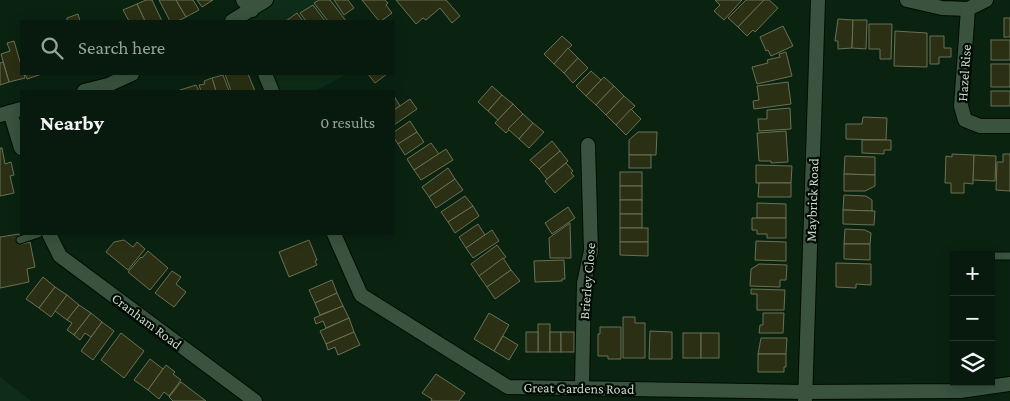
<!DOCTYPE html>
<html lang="en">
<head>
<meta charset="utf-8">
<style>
	:root { --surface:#081a0d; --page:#112316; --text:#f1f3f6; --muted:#98a19d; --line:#29382e }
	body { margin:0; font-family:"Crimson Pro",serif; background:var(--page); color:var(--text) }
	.controls { position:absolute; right:15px; bottom:15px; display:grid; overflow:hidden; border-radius:0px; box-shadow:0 2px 12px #0003 }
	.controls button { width:45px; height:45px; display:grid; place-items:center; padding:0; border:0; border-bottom:1px solid var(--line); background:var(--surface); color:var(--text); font:25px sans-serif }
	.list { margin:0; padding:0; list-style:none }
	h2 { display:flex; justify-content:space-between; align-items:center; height:65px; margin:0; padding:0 20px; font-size:21px }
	h2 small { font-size:16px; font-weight:400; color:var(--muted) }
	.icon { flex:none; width:28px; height:28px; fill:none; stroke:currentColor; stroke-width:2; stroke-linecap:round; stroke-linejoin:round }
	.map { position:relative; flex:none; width:1010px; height:401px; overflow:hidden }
	.search { position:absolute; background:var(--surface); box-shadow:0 2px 12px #0003; left:20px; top:20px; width:375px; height:55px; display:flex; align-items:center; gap:12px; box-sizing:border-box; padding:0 18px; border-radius:0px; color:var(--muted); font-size:19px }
	.panel { position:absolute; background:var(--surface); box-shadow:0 2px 12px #0003; left:20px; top:90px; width:375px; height:145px; border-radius:0px }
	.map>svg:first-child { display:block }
	.built { fill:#0e2d18 }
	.building { fill:#2b3014; stroke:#6a7153 }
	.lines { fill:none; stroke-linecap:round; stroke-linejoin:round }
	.service-casing { stroke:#000c01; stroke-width:9 }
	.minor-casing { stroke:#000c01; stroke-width:16 }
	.tertiary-casing { stroke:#000c01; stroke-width:16 }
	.service { stroke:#39533f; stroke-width:7 }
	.minor { stroke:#39533f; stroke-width:14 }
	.tertiary { stroke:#39533f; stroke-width:14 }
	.labels { text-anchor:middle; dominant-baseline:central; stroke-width:4.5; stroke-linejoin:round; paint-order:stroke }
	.street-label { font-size:14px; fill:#c9d8cc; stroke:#020a04 }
</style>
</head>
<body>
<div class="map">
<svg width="1010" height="401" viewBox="0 0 1010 401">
	<rect width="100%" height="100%" fill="#0a2311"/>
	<g class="built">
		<path d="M266,0H332L348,21H246L244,15Z"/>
		<path d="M265,74H347L315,91H272Z"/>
		<path d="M0,377L31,401H0Z"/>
	</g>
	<g class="building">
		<path d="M146,0H152L162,21H145L137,4Z"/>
		<path d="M159,0H176L186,17L178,21H170Z"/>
		<path d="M176,0H193L199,10L186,17Z"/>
		<path d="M197,0H213L202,7Z"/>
		<path d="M319,0H330L346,21H328L314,3Z"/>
		<path d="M334,0H348L354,8L344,15Z"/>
		<path d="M362,0H385L388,3L386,5L392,13L381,21H379Z"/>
		<path d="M396,0H446L460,16L452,23L440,8L426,20L423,18L416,24Z"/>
		<path d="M715,0H742L724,20L714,11L720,5Z"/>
		<path d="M746,0H764L738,27L728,18Z"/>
		<path d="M764,0H769L778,8L755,32L753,30L747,36L738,27Z"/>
		<path d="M137,4L145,21H129L123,10Z"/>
		<path d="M313,5L325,21H306L300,13Z"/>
		<path d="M297,13L303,21H286Z"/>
		<path d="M78,14L80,21H67V18Z"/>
		<rect x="1004" y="18" width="6" height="19"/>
		<path d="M838,19L853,20L852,48L838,49V41H835Z"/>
		<path d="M853,20H867L866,49L852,48Z"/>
		<path d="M869,24H892L891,59H880V49H869Z"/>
		<path d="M783,26L793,46L771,56L768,50L766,51L760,37Z"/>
		<path d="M895,31L927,33V67L894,66Z"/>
		<path d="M562,36L572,45L554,64L544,54Z"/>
		<path d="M930,36H944V48H951V57H939V64H930Z"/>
		<rect x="991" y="40" width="19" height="20"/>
		<path d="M14,41L21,65V74H24L25,78L9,82L1,54L10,51L7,43Z"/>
		<path d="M568,48L578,58L564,73L554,64Z"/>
		<path d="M786,52L792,76L757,84L752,67L768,63L767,60L780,57L779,54Z"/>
		<path d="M578,58L588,68L573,83L564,73Z"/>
		<path d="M3,62L9,82L0,85V63Z"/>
		<rect x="991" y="64" width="19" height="23"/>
		<path d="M591,71L601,80L586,96L576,86Z"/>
		<path d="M25,74H42L27,79Z"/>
		<path d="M225,74H248L255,91H231Z"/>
		<path d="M368,74H387L375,83Z"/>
		<path d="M223,75L229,91H216L212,78Z"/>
		<path d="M604,77L614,86L596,105L586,96Z"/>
		<path d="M212,78L216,91H201L199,85L205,84L204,81Z"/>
		<path d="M788,82L791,104L754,109L753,101L759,100L757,86Z"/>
		<path d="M196,85L199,91H177Z"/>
		<path d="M492,86L502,95L488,111L478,102Z"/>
		<path d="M614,86L624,96L606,115L596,105Z"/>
		<rect x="991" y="91" width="19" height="15"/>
		<path d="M502,95L513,104L498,120L488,111Z"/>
		<path d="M394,96L400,106L394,110Z"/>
		<path d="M624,96L635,106L616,125L606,115Z"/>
		<path d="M410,99L417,109L394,125V110Z"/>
		<path d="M513,104L523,114L506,133L495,123Z"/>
		<path d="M790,108L791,129L759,131L758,119H767V110Z"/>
		<path d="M631,109L641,119L626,135L616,125Z"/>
		<path d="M523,114L533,123L519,139L508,129Z"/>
		<path d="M863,117L887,118L886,140L846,139V124H862Z"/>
		<path d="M410,121L417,132L398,144L394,138V132Z"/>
		<path d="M533,123L544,132L529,148L519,139Z"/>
		<path d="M786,131L788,162L771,163V161H759L757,133Z"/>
		<path d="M417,132L424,142L405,155L398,144Z"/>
		<path d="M638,132H657L656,155H629V140Z"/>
		<path d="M862,140H891V150H884V154L862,153Z"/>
		<path d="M552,141L560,151L539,169L530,160Z"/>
		<path d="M431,143L439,154L414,170L407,159Z"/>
		<path d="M0,148H2L5,164L11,162L14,175L10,176L14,193L0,196Z"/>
		<path d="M446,149L453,160L421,180L414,170Z"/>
		<path d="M560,151L568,161L547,179L539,169Z"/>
		<path d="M952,154L974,155L973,184L964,183V193H951V183H945L946,156L952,157Z"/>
		<path d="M1003,154H1010V191L996,190L997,162H1003Z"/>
		<rect x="629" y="155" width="22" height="13"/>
		<path d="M974,155L996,156L995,181L973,180Z"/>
		<path d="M845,156L875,157V175L844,174Z"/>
		<path d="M566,163L573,171L571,173L574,176L555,193L545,181Z"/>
		<path d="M756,165L792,166L791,183H756Z"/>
		<path d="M448,168L455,179L429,197L422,187Z"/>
		<rect x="620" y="172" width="22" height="14"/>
		<path d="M844,174L875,175V186L865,191H844Z"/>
		<path d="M455,179L463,190L436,208L429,197Z"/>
		<path d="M759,183H791V197H758Z"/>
		<rect x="620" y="186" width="22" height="14"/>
		<path d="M844,195L866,196L872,200V211L843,210Z"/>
		<path d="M465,196L473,206L448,222L441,212Z"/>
		<rect x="620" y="200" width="22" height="14"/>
		<path d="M757,203L786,204V218H757Z"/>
		<path d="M473,206L479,216L455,233L448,222Z"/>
		<path d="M568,207L575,218L552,234L545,223Z"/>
		<path d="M843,210L875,211L874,225L843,224Z"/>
		<rect x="620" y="214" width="22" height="14"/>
		<path d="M752,218H786V238H767V234H757V230H752Z"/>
		<path d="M570,223L571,258H550L549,238Z"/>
		<path d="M478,224L485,235L466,248L459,237Z"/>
		<rect x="620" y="228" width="28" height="14"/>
		<path d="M845,229L865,230L871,233L870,244H844Z"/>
		<path d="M492,230L499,241L473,258L466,248Z"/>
		<path d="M19,234L21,244L30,242L35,267L27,269L29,282L0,288V237Z"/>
		<path d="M124,240L133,247L137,242L145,249L128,270L106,252L114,242Z"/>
		<path d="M309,240L317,260L315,261L317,265L289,277L279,252Z"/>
		<path d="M756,241L786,242V261L755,260Z"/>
		<path d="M620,242H648V256L620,255Z"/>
		<path d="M844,244H870V260L844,259Z"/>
		<path d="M497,245L506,257L479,276L471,264Z"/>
		<path d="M148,251L168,268L150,290L128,272L141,257L142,258Z"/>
		<path d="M503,258L511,270L487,287L479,276Z"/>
		<path d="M564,260L565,279H562V281L535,282L534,261Z"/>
		<path d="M836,263L871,264V285L856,284V288L836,287Z"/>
		<path d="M759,264L787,265L786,280H780V287L750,286L751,269Z"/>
		<path d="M511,270L520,281L495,299L487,287Z"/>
		<path d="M172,271L181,277L176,284L186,292L174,307L155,293Z"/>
		<path d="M43,277L55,287L39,308L26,299Z"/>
		<path d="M332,280L337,293L315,303L309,290Z"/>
		<path d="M55,287L67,295L51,317L39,308Z"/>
		<path d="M751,289L785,290L784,310H757V294H751Z"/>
		<path d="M337,293L343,306L320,315L315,303Z"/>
		<path d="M67,295L79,305L67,320L55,311Z"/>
		<path d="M79,305L91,313L74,335L67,330L72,323L67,320Z"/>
		<path d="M343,306L349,318L326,328L323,321L316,324L314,318Z"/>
		<path d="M91,313L102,322L91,337L85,333L80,340L74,335Z"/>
		<path d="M489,313L509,325L494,351L474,339Z"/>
		<path d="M763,313H784L783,333H759L760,325H763Z"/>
		<path d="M623,317H635V323H645V358H623Z"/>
		<path d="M349,318L354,332L326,344L320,331Z"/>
		<path d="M102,322L114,331L93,360L81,351Z"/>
		<rect x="538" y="324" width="12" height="28"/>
		<path d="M600,327H621V359H608V356H598V334H600Z"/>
		<path d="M650,331L672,332V359H649Z"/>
		<path d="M354,332L360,345L338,355L335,347L328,350L326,344Z"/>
		<rect x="526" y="332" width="12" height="20"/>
		<rect x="550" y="332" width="11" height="20"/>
		<rect x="561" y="332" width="13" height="20"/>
		<path d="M121,333L144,351L124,378L101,360Z"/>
		<rect x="683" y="333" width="18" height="25"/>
		<rect x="701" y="333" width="18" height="25"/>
		<path d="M503,336L518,345L509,360L494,351Z"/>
		<path d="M761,338H787L786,354H758Z"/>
		<path d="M758,354H786V367H784V372H758Z"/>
		<path d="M150,359L163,369L148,390L134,380Z"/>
		<path d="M166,365L175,372L173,374L181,380L169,396L164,392L159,399L148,390Z"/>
		<path d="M436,374L465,393L459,401H431L432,399L422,393Z"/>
		<path d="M181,382L206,401H173L169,397Z"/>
	</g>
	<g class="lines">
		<defs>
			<g id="service">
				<path d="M20,240L38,234"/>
				<path d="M991,256H1010"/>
			</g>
			<g id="minor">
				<path d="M243,0L252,10"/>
				<path d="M907,0L942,8L968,9L986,0"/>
				<path d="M968,9L961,106L965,120L980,126H1010"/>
				<path d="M265,74L272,91"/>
				<path d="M10,112L21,148"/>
				<path d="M49,234L60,256L255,401"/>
				<path d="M334,234L361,295L508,387L805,392L960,391L1010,384"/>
				<path d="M582,387L584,283L591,251L588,145"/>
				<path d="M805,401L818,0"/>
			</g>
			<g id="tertiary">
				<path d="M232,21L266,0"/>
				<path d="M84,91L108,85L132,74"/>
				<path d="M0,115L21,109"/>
			</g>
		</defs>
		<use href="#service" class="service-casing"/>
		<use href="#minor" class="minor-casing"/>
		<use href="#tertiary" class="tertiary-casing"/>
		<use href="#service" class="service"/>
		<use href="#minor" class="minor"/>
		<use href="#tertiary" class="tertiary"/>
	</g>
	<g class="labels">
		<g class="street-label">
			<text transform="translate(964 73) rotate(-86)">Hazel Rise</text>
			<text transform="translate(812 200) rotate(-88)">Maybrick Road</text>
			<text transform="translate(587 281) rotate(-85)">Brierley Close</text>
			<text transform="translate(147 321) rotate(37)">Cranham Road</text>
			<text transform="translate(579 388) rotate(1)">Great Gardens Road</text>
		</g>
	</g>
</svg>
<div class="controls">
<button>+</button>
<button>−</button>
<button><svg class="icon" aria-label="layers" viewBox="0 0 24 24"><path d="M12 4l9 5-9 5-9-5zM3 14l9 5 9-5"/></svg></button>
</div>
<div class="search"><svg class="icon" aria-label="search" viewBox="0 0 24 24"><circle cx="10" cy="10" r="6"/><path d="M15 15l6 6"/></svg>Search here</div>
<section class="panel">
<h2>Nearby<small>0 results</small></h2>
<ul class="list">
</ul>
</section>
</div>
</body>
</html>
